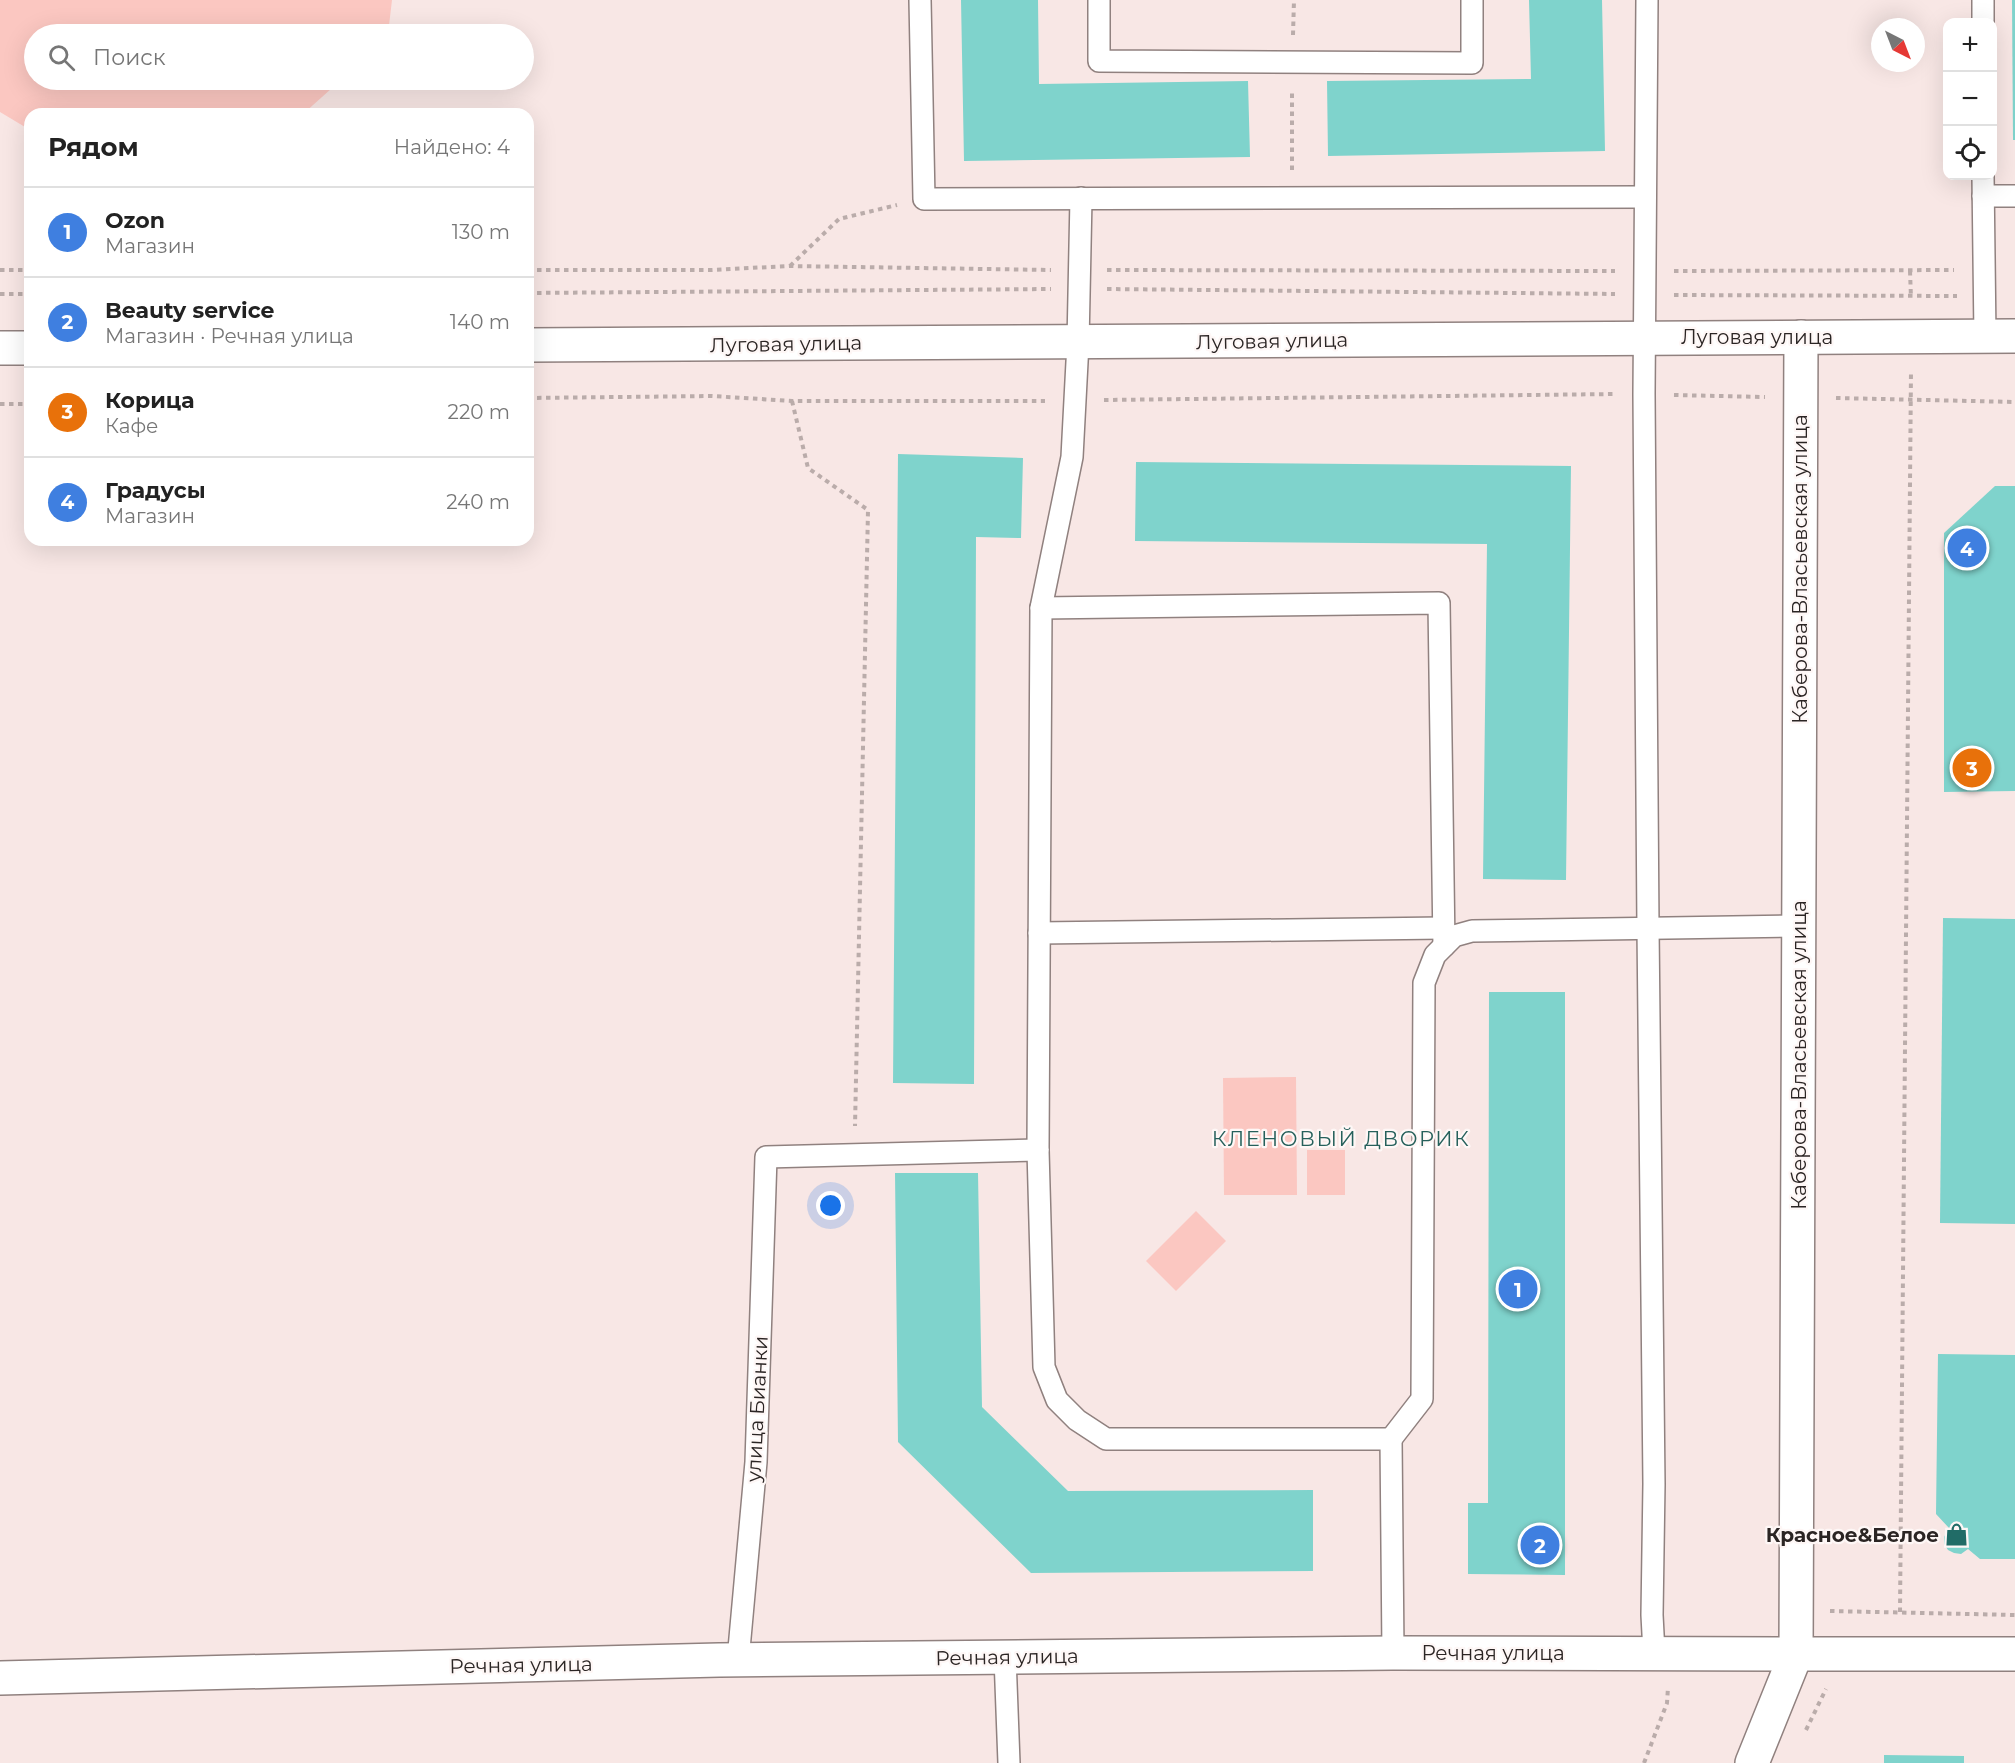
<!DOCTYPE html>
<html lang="ru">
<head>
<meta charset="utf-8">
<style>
	:root { --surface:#fff; --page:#f6f6f6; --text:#222; --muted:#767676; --line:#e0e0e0; --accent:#d93025 }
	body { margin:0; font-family:Montserrat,sans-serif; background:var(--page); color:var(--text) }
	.controls { position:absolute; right:18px; top:18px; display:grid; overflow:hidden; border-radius:12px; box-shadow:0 6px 24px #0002 }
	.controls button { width:54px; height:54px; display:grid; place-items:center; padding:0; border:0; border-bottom:2px solid var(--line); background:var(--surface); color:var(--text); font:30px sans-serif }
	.compass { position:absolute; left:1871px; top:18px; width:54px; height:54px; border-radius:50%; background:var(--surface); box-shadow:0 6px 24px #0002; rotate:138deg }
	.you { position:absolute; left:831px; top:1206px; width:21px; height:21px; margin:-15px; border:4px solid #fff; border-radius:50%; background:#1a73e8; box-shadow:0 0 0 9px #1a73e833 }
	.badge { display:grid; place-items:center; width:39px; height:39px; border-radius:50%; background:var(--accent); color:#fff; font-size:20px; font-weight:700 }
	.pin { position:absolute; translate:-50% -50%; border:3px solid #fff; box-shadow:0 2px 6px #0006 }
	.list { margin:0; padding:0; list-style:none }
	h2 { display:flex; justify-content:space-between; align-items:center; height:78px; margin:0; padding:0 24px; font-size:26px }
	h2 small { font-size:20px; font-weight:400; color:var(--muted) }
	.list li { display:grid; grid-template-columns:39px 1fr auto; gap:18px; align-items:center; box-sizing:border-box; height:90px; padding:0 24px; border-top:2px solid var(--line) }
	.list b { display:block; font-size:22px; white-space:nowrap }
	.list p { margin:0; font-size:20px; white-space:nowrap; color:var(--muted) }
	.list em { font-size:20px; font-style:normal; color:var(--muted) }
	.icon { flex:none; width:33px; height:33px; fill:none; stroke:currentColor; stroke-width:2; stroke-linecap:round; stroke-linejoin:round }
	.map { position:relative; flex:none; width:2015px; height:1763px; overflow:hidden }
	.search { position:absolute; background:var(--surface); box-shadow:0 6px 24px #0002; left:24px; top:24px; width:510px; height:66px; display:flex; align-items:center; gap:15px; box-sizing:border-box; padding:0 21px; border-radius:33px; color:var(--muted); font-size:22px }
	.panel { position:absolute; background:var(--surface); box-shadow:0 6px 24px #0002; left:24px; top:108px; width:510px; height:438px; border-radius:18px }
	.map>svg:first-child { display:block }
	.green { fill:#fbc7c1 }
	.building { fill:#7fd3cc }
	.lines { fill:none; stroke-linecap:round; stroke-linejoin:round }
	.lane-casing { stroke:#90817f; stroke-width:24 }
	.street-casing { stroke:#90817f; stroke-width:36 }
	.secondary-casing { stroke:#90817f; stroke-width:36 }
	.path { stroke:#baacaa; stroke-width:4; stroke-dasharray:4.5 4.5; stroke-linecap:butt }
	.lane { stroke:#fff; stroke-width:21 }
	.street { stroke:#fff; stroke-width:33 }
	.secondary { stroke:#fff; stroke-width:33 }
	.labels { text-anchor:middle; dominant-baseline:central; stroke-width:4.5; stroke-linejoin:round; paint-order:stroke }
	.street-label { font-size:20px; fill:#2b2524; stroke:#fef7f6 }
	.poi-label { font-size:20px; font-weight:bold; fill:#2b2524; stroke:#fef7f6; text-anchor:end }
	.neighbourhood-label { font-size:21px; letter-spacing:1.5px; fill:#26605b; stroke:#fef7f6 }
</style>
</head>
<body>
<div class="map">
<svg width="2015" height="1763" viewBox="0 0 2015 1763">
	<rect width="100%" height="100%" fill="#f8e7e5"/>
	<g class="green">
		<path d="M0,0H392L388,34H34V80H341L303,114H30V130L0,112Z"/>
		<path d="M1296,1077L1297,1195H1224L1223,1078Z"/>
		<rect x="1307" y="1150" width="38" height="45"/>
		<path d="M1196,1211L1226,1241L1176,1291L1146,1261Z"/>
	</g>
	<g class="building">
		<path d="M961,0H1038L1039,84L1248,81L1250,157L964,161Z"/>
		<path d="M1529,0H1602L1605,151L1328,156L1327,81L1531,79Z"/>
		<path d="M2012,0H2015V140H2013Z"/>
		<path d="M898,454L1023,458L1021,538L976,537L974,1084L893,1083Z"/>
		<path d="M1136,462L1571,466L1566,880L1483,879L1487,544L1135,541Z"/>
		<path d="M1995,486H2015V791L1944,792V533Z"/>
		<path d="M1943,918L2015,919V1224L1940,1223Z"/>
		<path d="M1489,992H1565V1575L1468,1574V1503H1488Z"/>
		<path d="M895,1173H978L982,1407L1068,1491L1313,1490V1571L1031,1573L898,1442Z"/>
		<path d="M1938,1354L2015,1355V1559H1980L1968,1549L1961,1554L1954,1553L1948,1550L1944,1544V1537L1949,1528L1936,1514Z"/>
		<path d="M1884,1755L1964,1756V1763H1884Z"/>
	</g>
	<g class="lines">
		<defs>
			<g id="lane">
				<path d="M920,0L924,199L1645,197"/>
				<path d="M1099,0V61L1472,63V0"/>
				<path d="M1647,0L1644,394L1648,928L1654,1484L1652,1615L1654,1653"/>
				<path d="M1983,22V0"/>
				<path d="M1983,176L1985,337"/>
				<path d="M1983,196H2015"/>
				<path d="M1081,198L1078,343L1072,457L1041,608L1038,1150L1044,1367L1057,1400L1077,1420L1106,1439H1391L1393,1653"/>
				<path d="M1041,608L1439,603L1444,946"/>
				<path d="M1039,933L1443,928"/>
				<path d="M1391,1439L1422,1399L1424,983L1435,955L1454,936L1472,931L1800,926"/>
				<path d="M1005,1657L1009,1763"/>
				<path d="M738,1660L756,1462L766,1157L1038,1150"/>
			</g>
			<path id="street" d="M0,1678L719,1660L1393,1653L1796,1654"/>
			<g id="secondary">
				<path d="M528,345L2015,336"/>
				<path d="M0,348H30"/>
				<path d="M1796,1654H2015"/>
				<path d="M1752,1763L1796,1654L1801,337"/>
			</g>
		</defs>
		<use href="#lane" class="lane-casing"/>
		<use href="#street" class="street-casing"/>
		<use href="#secondary" class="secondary-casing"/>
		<g class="path">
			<path d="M1293,35L1294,0"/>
			<path d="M1292,170V90"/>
			<path d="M790,266L839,219L897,205"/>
			<path d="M0,270H30"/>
			<path d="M528,270H711L789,266L1051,270"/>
			<path d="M1107,270L1615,271"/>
			<path d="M1674,271L1954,270"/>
			<path d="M1910,271L1911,298"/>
			<path d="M1107,289L1615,294"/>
			<path d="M528,293L1051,289"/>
			<path d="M0,294H30"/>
			<path d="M1674,295L1957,296"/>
			<path d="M1674,395L1765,397"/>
			<path d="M528,398L712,396L792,401H1045"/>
			<path d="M1836,398L2015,402"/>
			<path d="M1104,400L1615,394"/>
			<path d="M792,401L808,468L868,510L855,1126"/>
			<path d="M0,404H30"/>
			<path d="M1830,1611L2015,1615"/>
			<path d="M1900,1612L1911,371"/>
			<path d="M1806,1730L1826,1689"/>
			<path d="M1644,1763L1667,1703L1668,1687"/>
		</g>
		<use href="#lane" class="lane"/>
		<use href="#street" class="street"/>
		<use href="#secondary" class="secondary"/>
	</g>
	<defs>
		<symbol id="shop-bare" viewBox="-9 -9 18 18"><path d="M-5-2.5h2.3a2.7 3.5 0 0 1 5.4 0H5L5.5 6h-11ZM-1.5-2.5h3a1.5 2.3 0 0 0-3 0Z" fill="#216c67" stroke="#fef7f6" stroke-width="2.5" paint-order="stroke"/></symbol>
	</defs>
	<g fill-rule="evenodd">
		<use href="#shop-bare" x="1940" y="1518" width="33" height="33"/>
	</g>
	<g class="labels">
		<g class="street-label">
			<text x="1757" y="337">Луговая улица</text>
			<text transform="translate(1272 341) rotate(-1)">Луговая улица</text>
			<text transform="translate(786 344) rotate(-1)">Луговая улица</text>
			<text transform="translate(1800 569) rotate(-90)">Каберова-Власьевская улица</text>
			<text transform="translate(1799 1055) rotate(-90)">Каберова-Власьевская улица</text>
			<text transform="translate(757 1409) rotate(-87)">улица Бианки</text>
			<text x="1493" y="1653">Речная улица</text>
			<text transform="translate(1007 1657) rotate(-1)">Речная улица</text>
			<text transform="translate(521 1665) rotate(-1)">Речная улица</text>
		</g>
		<g class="poi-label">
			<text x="1939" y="1535">Красное&amp;Белое</text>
		</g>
		<g class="neighbourhood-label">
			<text x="1341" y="1138">КЛЕНОВЫЙ ДВОРИК</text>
		</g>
	</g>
</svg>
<div class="controls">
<button>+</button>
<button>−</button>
<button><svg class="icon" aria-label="locate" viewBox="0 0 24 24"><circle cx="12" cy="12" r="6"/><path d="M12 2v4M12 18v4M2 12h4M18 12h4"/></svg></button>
</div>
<svg class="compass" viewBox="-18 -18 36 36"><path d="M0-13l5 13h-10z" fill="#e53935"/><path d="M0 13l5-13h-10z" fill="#767676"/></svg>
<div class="you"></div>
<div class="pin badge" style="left:1518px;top:1289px;background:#3f7fe0">1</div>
<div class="pin badge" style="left:1540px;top:1545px;background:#3f7fe0">2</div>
<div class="pin badge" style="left:1972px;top:768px;background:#e8710a">3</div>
<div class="pin badge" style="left:1967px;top:548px;background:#3f7fe0">4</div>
<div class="search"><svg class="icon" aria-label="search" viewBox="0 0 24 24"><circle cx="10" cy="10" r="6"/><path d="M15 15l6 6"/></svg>Поиск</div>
<section class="panel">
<h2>Рядом<small>Найдено: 4</small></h2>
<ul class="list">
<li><span class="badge" style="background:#3f7fe0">1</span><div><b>Ozon</b><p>Магазин</p></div><em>130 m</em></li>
<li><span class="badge" style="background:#3f7fe0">2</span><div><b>Beauty service</b><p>Магазин · Речная улица</p></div><em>140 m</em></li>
<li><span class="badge" style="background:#e8710a">3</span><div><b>Корица</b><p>Кафе</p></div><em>220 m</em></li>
<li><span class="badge" style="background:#3f7fe0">4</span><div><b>Градусы</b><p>Магазин</p></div><em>240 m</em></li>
</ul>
</section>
</div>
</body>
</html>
